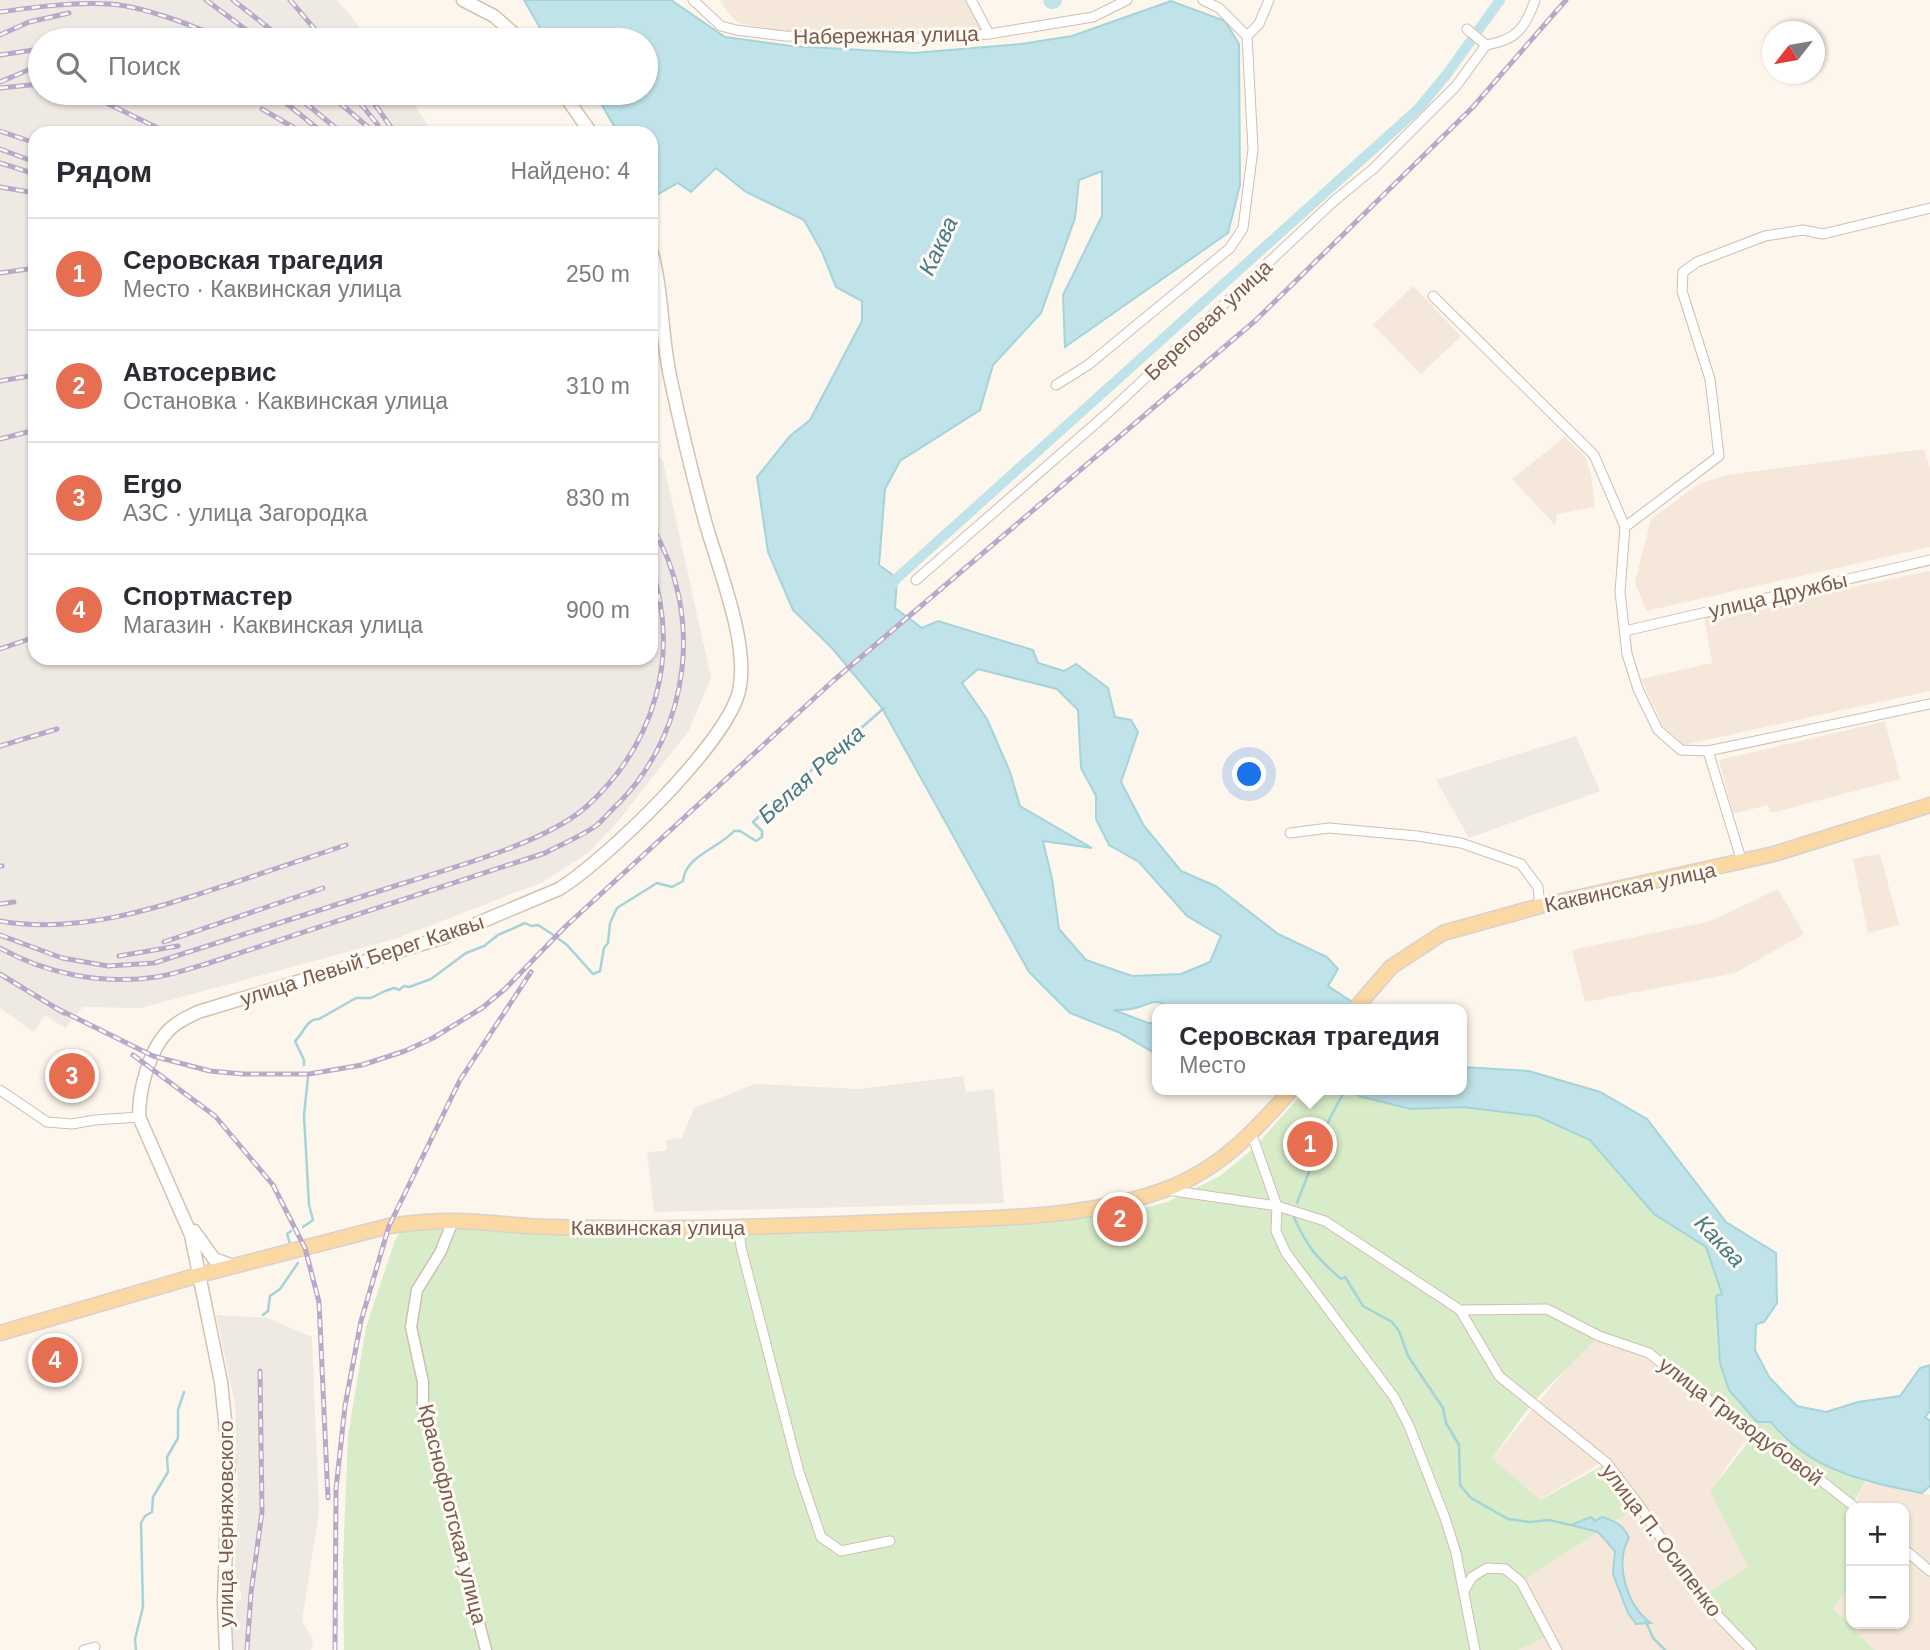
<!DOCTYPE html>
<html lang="ru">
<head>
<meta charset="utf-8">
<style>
	:root { --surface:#fff; --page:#f2f2f3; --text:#2b2b33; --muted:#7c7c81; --line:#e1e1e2; --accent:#e76f51 }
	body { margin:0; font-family:Helvetica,sans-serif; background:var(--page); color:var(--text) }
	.controls { position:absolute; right:21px; bottom:21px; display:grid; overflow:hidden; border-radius:14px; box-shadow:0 2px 5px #0004 }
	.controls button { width:63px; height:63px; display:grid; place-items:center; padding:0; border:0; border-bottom:2px solid var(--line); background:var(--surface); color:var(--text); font:35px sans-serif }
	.compass { position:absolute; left:1762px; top:21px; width:63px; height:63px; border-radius:50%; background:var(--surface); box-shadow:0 2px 5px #0004; rotate:239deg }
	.you { position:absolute; left:1250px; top:775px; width:24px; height:24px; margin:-18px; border:5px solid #fff; border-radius:50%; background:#1a73e8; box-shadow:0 0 0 10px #1a73e833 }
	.badge { display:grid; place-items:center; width:46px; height:46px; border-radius:50%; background:var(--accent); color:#fff; font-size:23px; font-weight:700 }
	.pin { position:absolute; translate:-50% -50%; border:4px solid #fff; box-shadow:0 2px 7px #0006 }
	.popup { position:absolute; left:1152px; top:1004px; width:315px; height:91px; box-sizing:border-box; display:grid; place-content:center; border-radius:14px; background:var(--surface); filter:drop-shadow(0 2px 5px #0005); font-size:23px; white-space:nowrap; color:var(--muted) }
	.popup b { font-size:26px; color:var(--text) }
	.popup::after { content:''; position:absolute; left:50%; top:100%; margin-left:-14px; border:14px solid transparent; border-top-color:var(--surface) }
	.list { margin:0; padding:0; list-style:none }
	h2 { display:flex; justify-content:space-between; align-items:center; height:91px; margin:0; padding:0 28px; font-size:30px }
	h2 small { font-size:23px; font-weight:400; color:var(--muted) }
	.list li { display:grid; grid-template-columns:46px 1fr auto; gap:21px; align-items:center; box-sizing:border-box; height:112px; padding:0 28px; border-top:2px solid var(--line) }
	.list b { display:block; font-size:26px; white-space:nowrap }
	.list p { margin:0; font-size:23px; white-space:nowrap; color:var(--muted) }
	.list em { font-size:23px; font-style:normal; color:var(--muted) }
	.icon { flex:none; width:38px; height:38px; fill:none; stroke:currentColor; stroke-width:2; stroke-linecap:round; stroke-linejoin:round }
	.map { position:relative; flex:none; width:1930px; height:1650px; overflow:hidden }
	.search { position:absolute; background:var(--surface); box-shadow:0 2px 5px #0004; left:28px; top:28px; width:630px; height:77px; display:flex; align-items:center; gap:18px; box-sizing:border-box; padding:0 24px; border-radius:38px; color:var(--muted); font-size:26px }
	.panel { position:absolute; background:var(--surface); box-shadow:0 2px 5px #0004; left:28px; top:126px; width:630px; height:539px; border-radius:21px }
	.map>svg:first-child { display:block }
	.residential { fill:#f5e8da }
	.industrial { fill:#efe9e4 }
	.green { fill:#d8ecc9 }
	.water { fill:#bfe3e8; stroke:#a5d3da; stroke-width:2; fill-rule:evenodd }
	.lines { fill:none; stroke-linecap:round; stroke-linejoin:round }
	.stream { stroke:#a5d3da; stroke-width:2.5 }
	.canal { stroke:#bfe3e8; stroke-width:10 }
	.river { stroke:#bfe3e8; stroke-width:18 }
	.minor-casing { stroke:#d1beb0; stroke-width:11 }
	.tertiary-casing { stroke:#d1beb0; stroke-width:13 }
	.secondary-casing { stroke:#d6c0b0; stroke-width:15 }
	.primary-casing { stroke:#dad1cd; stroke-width:17 }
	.minor { stroke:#fff; stroke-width:9 }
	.tertiary { stroke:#fff; stroke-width:10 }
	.secondary { stroke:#fff; stroke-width:12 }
	.primary { stroke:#fbd9a5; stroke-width:14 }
	.rail-casing { stroke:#b9a8c9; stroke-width:5 }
	.rail { stroke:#fffaf3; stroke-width:2.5; stroke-dasharray:8; stroke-linecap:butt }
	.labels { text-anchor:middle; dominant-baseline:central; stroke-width:6; stroke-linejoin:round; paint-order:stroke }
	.street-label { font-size:21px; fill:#7a5c4d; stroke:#fffaf3 }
	.water-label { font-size:23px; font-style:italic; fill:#437c86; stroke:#fffaf3 }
</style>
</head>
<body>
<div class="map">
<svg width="1930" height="1650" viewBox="0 0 1930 1650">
	<rect width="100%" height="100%" fill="#fdf6ec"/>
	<g class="residential">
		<path d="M720,0H967L983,29L907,34L787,33L738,23L724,8Z"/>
		<path d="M1413,286L1461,336L1421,374L1373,325Z"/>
		<path d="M1565,437L1585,457L1591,474L1595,507L1557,514L1555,525L1512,479Z"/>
		<path d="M1924,449L1930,468V547L1646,611L1635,582L1651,519L1700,483L1727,475Z"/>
		<path d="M1930,571V691L1683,745L1664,727L1641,679L1712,663L1704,617Z"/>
		<path d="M1885,721L1900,779L1771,813L1768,805L1733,814L1719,760Z"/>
		<path d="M1880,854L1899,925L1868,933L1853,859Z"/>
		<path d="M1778,889L1804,934L1735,973L1585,1002L1572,950L1711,921Z"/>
		<path d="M1591,1339L1646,1358L1685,1391L1749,1435L1710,1491L1748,1567L1751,1650H1509L1553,1630L1523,1577L1633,1504L1601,1463L1539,1500L1492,1458Z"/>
		<path d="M1865,1482L1930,1495V1650H1875L1833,1608L1851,1586V1624H1904V1508H1856L1854,1507Z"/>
	</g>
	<g class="industrial">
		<path d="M0,0H336L347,11L369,40H40V93H407L433,133H35V658H651V447L663,461L711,678L688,732L615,825L589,852L543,882L395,939L141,1008L83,1007L65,1028L45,1015L34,1032L0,1008Z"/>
		<path d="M1576,736L1600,791L1469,838L1436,780Z"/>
		<path d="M963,1076L966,1092L994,1089L1004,1203L654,1212L647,1153L667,1150L666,1140L682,1138L694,1108L755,1084L858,1089Z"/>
		<path d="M216,1315L267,1318L312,1337L319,1511L302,1621L313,1640L311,1650H232V1606L241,1599V1591L234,1584L238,1509L235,1404Z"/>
	</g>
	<path class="green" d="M1305,1090H1355L1359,1096L1411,1109L1463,1107L1538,1116L1590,1140L1654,1214L1706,1247L1722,1294L1716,1297L1720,1363L1785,1440L1865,1482L1851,1508V1586L1833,1608L1875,1650H1751L1700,1597L1748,1567L1710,1491L1756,1432L1649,1353L1599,1336L1533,1402L1492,1458L1540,1500L1607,1463L1639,1505L1615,1521L1602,1517L1595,1521L1591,1517L1572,1525L1598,1532L1521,1582L1550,1635L1518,1650H344L343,1561L348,1436L366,1327L395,1240L406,1224L552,1227L1079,1210L1110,1217L1167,1202L1220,1176L1254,1148Z"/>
	<g class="water">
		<path d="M524,0H671L725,37L791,46L914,53L1021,44L1072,36L1171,1L1225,21L1239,44L1240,185L1228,233L1065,347L1063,295L1102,216V171L1079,180L1075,218L1041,313L993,365L980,410L900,461L885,489L879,565L897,578L895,608L922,628L938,621L1033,650L1038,663L1064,671L1076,664L1108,688L1115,717L1131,720L1138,732L1121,782L1144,826L1181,871L1216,886L1278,934L1327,957L1338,969L1328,986L1363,1009H1172C1158,998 1153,1002 1139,1007C1132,1010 1122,1010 1114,1010L1148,1023H1158V1055L1118,1032L1070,1013L1029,972L882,708L832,648L793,610L768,552L757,477L790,436L810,420L862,321V301L836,287L822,252L804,220L746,192L716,168L691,192L678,183L651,198V133H618L595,93H646V40H547ZM978,669L1057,689L1078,710L1081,768L1096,796V819L1109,845L1139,862L1187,916L1221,936L1210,962L1181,974L1132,976L1086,960L1059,929L1052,879L1043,841L1092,848L1020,806L1010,772L987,719L962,683Z"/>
		<path d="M1462,1067L1529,1071L1600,1092L1647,1119L1726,1222L1776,1253L1777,1303L1764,1322L1756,1324L1755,1350L1769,1377L1797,1406L1826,1412L1858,1402L1900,1396L1920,1368L1930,1365V1411L1925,1417L1930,1421V1486L1922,1493C1865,1482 1809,1470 1771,1422H1757L1729,1390L1720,1363L1716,1296L1722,1294L1706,1247L1654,1214L1590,1140L1537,1116L1463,1107L1411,1109L1359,1096L1355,1090H1462Z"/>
		<path d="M1591,1517L1595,1521L1602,1517C1614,1521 1624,1525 1629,1538C1614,1564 1627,1606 1651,1623L1636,1624L1628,1613L1613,1574L1615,1551L1598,1532L1571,1525Z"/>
	</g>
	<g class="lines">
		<g class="stream">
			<path d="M304,1065V1060L295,1041C304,1033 306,1019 319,1019L356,998H371L385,991L394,988L399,990L404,986L409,987L431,979L466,953L484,946L498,935L525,923L531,926L538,925L552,934L567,945L593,974L600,971L604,948L608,943L610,923L617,908L657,883L672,887L683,881C685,856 718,849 734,831H740L756,841L762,837V831L753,822L773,803L800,784L821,759L851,737L884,708"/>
			<path d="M1297,1203L1329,1120L1345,1090"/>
			<path d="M1293,1215C1307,1247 1315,1256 1341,1279L1345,1277L1363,1306L1392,1322L1399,1331L1408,1356L1443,1408L1446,1423L1459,1445L1460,1485L1471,1498L1508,1519L1530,1522L1549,1520L1571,1525"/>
			<path d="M303,1227L313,1220L309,1205L304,1115L308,1077"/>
			<path d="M290,1244L287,1234L291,1231"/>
			<path d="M263,1315L268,1311L270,1296L280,1289L298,1263"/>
			<path d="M1646,1622L1653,1638L1665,1650"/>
			<path d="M136,1650L135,1639L143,1607L141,1523L145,1516L152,1512L153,1497L168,1472L167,1457L178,1438V1410L184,1392"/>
		</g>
		<path class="canal" d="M890,588L897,578L1419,108L1447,74L1500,0"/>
		<path class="river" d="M1052,0H1053"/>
		<defs>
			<g id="minor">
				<path d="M693,0L721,26L736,30L785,36L905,39L989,34L1093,17L1127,0"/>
				<path d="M971,0L989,34"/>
				<path d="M1203,0L1219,8L1247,36"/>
				<path d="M1467,29L1486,45C1516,40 1525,29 1535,0"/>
				<path d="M1433,296L1594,455L1625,527L1620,592L1627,654L1638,689L1658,730L1681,750L1708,751L1930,704"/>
				<path d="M1056,385L1088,365L1230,248L1243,228L1253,149L1247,36L1259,24L1269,0"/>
				<path d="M1625,527L1719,456L1710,379L1682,291L1683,272L1697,262L1765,236L1803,230L1823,234L1930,208"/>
				<path d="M916,580L1110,411L1334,201L1373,169L1456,86L1486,45"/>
				<path d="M1625,631L1930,560"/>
				<path d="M1708,751L1742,862"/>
				<path d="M1290,833L1329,828L1417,836L1461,843L1521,864L1538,887L1540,906"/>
				<path d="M0,1090L47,1122L72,1124L95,1120L139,1117"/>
				<path d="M1252,1135L1277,1206L1276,1231L1286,1253L1394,1397L1409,1426L1445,1518L1456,1553L1475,1650"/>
				<path d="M1167,1190L1277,1206L1325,1221L1460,1310L1499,1376L1607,1463L1639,1505L1700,1597L1751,1650"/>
				<path d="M739,1228L741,1247L799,1472L821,1537L841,1551L890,1541"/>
				<path d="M1460,1310L1547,1309L1599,1336L1649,1353L1688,1385L1799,1463L1856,1508"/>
				<path d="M1904,1549L1930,1571"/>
				<path d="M1464,1591L1472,1577L1487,1568L1505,1569L1521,1582L1557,1650"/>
				<path d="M84,1650L95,1647"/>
			</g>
			<path id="tertiary" d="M453,1221L440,1253L417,1290L411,1327L423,1382V1409L486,1650"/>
			<g id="secondary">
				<path d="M463,0L494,16L521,40"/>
				<path d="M563,93L591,133"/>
				<path d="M194,1231L214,1259L233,1266"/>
				<path d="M226,1650L224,1602L229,1458L221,1382L191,1235L139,1117C139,1089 149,1049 170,1029C178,1021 188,1017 198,1012L445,937L559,889C606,860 727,743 739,691C750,644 718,568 705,521C692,473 680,424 670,376C661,334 663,291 651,250"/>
			</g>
			<g id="primary">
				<path d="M1355,1009L1391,967L1443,933L1540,906L1774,854L1930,805"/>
				<path d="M0,1333L199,1275L389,1226C410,1223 431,1221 453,1221C486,1221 519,1227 553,1227C666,1231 779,1226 892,1222C982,1218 1078,1221 1164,1190C1219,1170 1254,1132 1291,1090"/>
			</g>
		</defs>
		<use href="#minor" class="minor-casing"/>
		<use href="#tertiary" class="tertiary-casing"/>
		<use href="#secondary" class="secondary-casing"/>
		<use href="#primary" class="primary-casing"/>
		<use href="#minor" class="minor"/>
		<use href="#tertiary" class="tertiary"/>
		<use href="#secondary" class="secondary"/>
		<use href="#primary" class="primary"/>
		<defs>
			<g id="rail">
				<path d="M206,0L260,40"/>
				<path d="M233,0L284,40"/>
				<path d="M290,0L324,40"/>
				<path d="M0,12C36,7 72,2 108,4C137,5 196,25 221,40"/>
				<path d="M0,35L29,22L69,13"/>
				<path d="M0,55L40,49"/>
				<path d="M0,82L40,65"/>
				<path d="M0,88L40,84"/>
				<path d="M86,93L168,133"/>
				<path d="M293,93L342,133"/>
				<path d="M328,93L375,133"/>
				<path d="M348,93L360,103L378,125"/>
				<path d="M367,93L395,133"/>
				<path d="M281,99L323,133"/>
				<path d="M262,109L303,133"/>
				<path d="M0,131L35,143"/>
				<path d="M0,149L35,162"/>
				<path d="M0,163L35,174"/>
				<path d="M0,187L35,193"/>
				<path d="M0,273L35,268"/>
				<path d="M0,381L35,375"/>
				<path d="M0,439L35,430"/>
				<path d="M0,649L35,637"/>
				<path d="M0,746L57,729"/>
				<path d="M0,866H2"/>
				<path d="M0,904L14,902"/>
				<path d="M0,921C77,935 157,908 230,884C269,871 308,858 346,845"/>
				<path d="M0,935L62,958L108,966L154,963C236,937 319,910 401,884C454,867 545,843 586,807C655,745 681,655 651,567"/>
				<path d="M164,942L323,888"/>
				<path d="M0,948C46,974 103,985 156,977C172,975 187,969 203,965L545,853C562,844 582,836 597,825C605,818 612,809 620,802C691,728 704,613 651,525"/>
				<path d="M119,956L178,946"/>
				<path d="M0,974L64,1013"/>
				<path d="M56,1008L153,1056L210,1071L243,1074H309L362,1065L405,1051L433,1038L482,1008L505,989L566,926L833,681L1256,320L1472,108L1566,0"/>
				<path d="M133,1055L215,1116L273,1185L305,1248L319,1302L328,1498"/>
				<path d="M247,1650L251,1593L262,1512L260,1371"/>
				<path d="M335,1650L336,1489L345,1406L361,1321L389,1226L460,1080L531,972"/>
			</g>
		</defs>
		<use href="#rail" class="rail-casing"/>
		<use href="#rail" class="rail"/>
	</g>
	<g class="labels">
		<g class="street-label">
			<text transform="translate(886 35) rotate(-1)">Набережная улица</text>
			<text transform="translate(1208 320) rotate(-43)">Береговая улица</text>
			<text transform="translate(1778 595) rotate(-13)">улица Дружбы</text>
			<text transform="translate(1630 887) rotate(-12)">Каквинская улица</text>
			<text transform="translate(362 960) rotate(-18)">улица Левый Берег Каквы</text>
			<text x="658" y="1227">Каквинская улица</text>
			<text transform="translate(1741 1421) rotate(37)">улица Гризодубовой</text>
			<text transform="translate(453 1514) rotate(76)">Краснофлотская улица</text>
			<text transform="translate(225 1524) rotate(-90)">улица Черняховского</text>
			<text transform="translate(1662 1540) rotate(53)">улица П. Осипенко</text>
		</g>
		<g class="water-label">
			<text transform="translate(938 246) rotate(-65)">Каква</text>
			<text transform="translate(811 774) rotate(-42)">Белая Речка</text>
			<text transform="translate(1720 1241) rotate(47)">Каква</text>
		</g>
	</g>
</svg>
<div class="controls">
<button>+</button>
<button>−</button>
</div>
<svg class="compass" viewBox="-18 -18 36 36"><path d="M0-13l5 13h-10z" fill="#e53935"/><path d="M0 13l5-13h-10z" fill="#7c7c81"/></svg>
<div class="you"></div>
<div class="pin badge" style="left:1310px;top:1144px">1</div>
<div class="popup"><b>Серовская трагедия</b>Место</div>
<div class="pin badge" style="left:1120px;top:1219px">2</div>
<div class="pin badge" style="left:72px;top:1076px">3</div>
<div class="pin badge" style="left:55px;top:1360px">4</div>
<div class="search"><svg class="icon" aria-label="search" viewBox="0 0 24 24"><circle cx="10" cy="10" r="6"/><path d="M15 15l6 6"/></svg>Поиск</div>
<section class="panel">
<h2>Рядом<small>Найдено: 4</small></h2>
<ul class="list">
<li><span class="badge">1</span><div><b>Серовская трагедия</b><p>Место · Каквинская улица</p></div><em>250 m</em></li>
<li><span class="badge">2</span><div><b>Автосервис</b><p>Остановка · Каквинская улица</p></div><em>310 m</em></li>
<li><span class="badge">3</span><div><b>Ergo</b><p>АЗС · улица Загородка</p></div><em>830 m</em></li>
<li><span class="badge">4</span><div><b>Спортмастер</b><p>Магазин · Каквинская улица</p></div><em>900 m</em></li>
</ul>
</section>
</div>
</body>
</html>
